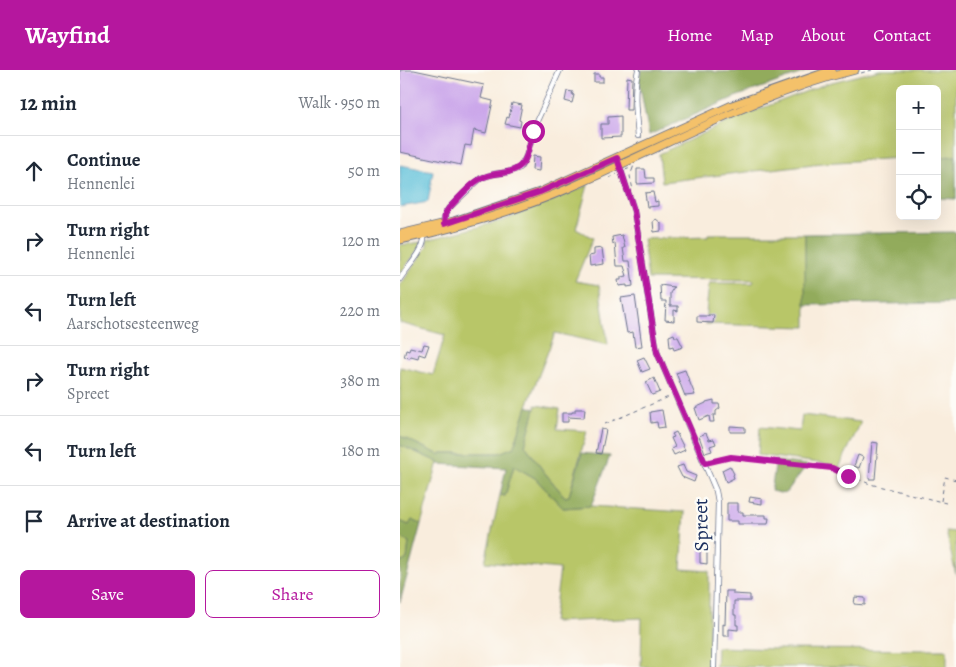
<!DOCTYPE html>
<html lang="en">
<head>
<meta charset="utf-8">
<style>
	:root { --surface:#fff; --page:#f2f2f3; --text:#1f2937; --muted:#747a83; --line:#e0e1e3; --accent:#b5179e }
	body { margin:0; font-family:Alegreya,serif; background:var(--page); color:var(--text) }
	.controls { position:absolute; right:15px; top:15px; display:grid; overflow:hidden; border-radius:8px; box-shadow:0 5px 20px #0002 }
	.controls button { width:45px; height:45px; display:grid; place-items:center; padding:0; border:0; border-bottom:1px solid var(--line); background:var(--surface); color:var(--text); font:25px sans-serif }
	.stop { position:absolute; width:15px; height:15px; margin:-11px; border:4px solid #b5179e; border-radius:50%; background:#fff }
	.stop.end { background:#b5179e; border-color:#fff; box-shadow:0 1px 5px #0008 }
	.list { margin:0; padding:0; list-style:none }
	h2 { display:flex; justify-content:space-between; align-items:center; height:65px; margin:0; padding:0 20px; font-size:21px }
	h2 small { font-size:16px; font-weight:400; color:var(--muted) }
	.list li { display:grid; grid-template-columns:32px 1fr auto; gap:15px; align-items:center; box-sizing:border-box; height:70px; padding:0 20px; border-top:1px solid var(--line) }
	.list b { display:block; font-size:19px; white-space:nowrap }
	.list p { margin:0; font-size:16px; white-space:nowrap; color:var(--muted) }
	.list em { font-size:16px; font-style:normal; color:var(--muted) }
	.actions { display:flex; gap:10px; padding:15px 20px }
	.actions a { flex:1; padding:11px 0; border:1px solid var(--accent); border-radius:8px; text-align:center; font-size:18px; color:var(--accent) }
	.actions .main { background:var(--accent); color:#fff }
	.icon { flex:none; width:28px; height:28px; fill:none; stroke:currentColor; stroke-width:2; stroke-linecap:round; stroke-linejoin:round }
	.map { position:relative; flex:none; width:556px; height:597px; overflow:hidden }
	header { display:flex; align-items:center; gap:30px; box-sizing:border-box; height:70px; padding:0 25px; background:var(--accent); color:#fff }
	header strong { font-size:24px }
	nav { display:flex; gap:28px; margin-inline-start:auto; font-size:18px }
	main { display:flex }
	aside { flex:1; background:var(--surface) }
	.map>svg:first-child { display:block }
	.green { fill:#b8c668; stroke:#6a7a63 }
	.forest { fill:#92ab5c; stroke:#566d5d }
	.water { fill:#5bbfd9; stroke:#3b779c }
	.building { fill:#caa6ea }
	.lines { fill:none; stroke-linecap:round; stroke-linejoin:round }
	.street-casing { stroke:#69728a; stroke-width:6 }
	.primary-casing { stroke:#69728a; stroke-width:9 }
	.path { stroke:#69728a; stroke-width:1; stroke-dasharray:4 4; stroke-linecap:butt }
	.street { stroke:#fff; stroke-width:4.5 }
	.primary { stroke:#f4c16a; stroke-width:7 }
	.route { stroke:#b5179e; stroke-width:6 }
	.labels { text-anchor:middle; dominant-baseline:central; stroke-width:4.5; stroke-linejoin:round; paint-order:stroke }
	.street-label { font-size:20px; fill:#1b2f5e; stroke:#fdfcf7 }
</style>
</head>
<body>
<header>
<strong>Wayfind</strong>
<nav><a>Home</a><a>Map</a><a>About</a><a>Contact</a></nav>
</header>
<main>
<aside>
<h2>12 min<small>Walk · 950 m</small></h2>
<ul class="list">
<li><svg class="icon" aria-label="ahead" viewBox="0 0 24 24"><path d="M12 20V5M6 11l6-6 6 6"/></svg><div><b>Continue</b><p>Hennenlei</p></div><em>50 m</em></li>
<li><svg class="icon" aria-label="right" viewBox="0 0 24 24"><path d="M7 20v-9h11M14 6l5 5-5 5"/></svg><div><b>Turn right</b><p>Hennenlei</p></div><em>120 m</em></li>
<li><svg class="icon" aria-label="left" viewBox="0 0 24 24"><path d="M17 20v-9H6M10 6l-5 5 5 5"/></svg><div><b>Turn left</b><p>Aarschotsesteenweg</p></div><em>220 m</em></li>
<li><svg class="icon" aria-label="right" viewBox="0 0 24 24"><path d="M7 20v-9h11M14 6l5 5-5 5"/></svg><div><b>Turn right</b><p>Spreet</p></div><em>380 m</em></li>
<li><svg class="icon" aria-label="left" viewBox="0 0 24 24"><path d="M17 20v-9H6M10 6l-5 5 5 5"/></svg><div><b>Turn left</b></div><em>180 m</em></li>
<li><svg class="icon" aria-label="arrive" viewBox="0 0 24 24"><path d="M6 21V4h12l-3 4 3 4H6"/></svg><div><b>Arrive at destination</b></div></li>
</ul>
<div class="actions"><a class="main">Save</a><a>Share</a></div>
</aside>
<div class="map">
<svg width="556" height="597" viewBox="0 0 556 597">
	<rect width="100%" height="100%" fill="#fdfcf7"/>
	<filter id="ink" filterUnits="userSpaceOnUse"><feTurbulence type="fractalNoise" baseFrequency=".02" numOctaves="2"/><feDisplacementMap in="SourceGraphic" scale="10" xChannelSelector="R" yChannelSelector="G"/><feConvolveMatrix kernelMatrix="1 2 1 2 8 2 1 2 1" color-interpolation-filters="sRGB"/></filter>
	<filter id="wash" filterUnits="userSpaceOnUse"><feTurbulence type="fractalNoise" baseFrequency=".0096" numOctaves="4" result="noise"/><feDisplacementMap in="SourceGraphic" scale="20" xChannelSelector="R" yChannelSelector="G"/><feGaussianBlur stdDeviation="1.12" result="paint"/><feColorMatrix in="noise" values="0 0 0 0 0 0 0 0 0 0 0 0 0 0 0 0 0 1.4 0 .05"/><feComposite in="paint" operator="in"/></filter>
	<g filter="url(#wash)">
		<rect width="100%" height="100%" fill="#f9eddd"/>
		<g class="green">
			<path d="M480,0H556V86L537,87V19H500V88L422,93L262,112L259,84L339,47L428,13Z"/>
			<path d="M188,115L176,159L193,168L175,211L199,215L208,275L155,263L127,336L114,377L100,383H41L40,385L0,366V297L33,305L45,265L0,253V216L27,176V170L105,150Z"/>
			<path d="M308,164H405L406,257L305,254L309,213H353L354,210L248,209L243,169L308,167Z"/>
			<path d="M22,172L18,180L0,204V175Z"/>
			<path d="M136,335L160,339L157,359L187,361L169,426L165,427L144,402L125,375Z"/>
			<path d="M402,345L461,352L439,398L427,394L358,385L360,357L400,361Z"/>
			<path d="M0,375L38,392L21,454L12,450L9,455L0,451Z"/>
			<path d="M114,396L135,408L163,438L191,436L285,442L281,499L309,501V597H241L242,548L153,552L160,499L85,492L100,425L105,426Z"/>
			<path d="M546,461L556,462V505Z"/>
			<path d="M0,466L9,472L7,490L0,493Z"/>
			<path d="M317,577L376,579L547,580V597H316Z"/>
		</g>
		<g class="forest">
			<path d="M241,0H309L316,2L411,0L335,27L249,65L239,11Z"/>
			<path d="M556,86V129L537,128V87Z"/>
			<path d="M556,162V233L405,235V164Z"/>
			<path d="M127,336L135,339L125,375L144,402L165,427L169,426L182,383L210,386L191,436L163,438L135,408L114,396L105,426L100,425L106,398L38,394V392L0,375V366L40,385L41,383H99L114,377Z"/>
			<path d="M376,391L407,395L385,424L371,421Z"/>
			<path d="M12,450L21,454L0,532V493L7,489L9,472L0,466V451L9,455Z"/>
		</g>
		<path class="water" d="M0,95L33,101L28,132L0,137Z"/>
		<g id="blocks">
			<g class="building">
				<path d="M0,0H14L84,15L81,28L93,31L86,63L74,60L71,76L65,75L61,95L0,82Z"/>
				<path d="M194,4H199V7H203V12H194Z"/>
				<path d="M227,7L232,8L231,40H226Z"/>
				<path d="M167,21L173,22L172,24L174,25L172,33L165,31Z"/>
				<path d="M112,33L122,35L119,50L121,51L120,57L105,54L107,47L109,48Z"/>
				<path d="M221,46V67L201,68V54H208V47Z"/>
				<path d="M133,86L140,87L139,101L132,100Z"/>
				<path d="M237,99H245L246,108H254V113L237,114Z"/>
				<path d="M253,122L255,132L258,131V136L247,137L245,123Z"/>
				<path d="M256,149L261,153V161L254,162L253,151Z"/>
				<path d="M222,165L225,178H223L225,191H230L233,216L227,217V215L219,216L218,210H221V207L227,206L224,196H217L215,173L213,174L212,167Z"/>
				<path d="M202,178L204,194L190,196L189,186L194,185V179Z"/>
				<path d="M260,215L274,217L270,223V236H278V241L274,240V251L265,250L266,231H261Z"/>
				<path d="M235,226L242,276L235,277L233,262L227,263L221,228Z"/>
				<path d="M308,245H314L313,253L297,252V246H308Z"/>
				<path d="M274,264L275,267H278L283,277L274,280L273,276L270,277L269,266Z"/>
				<path d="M24,274L29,275L25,286L19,284L18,288L11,286L10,288L4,287L6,280L9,281L10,277L22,280Z"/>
				<path d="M244,287L250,299L242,302L237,290Z"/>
				<path d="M285,300L288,308L295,325L285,326L276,303Z"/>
				<path d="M254,308L260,322L252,325L246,312Z"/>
				<path d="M314,330V334H319L320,338L316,341V345H313L314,352H310L309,346L299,350L295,338L306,333V332Z"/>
				<path d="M175,339H185L184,348L168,347V352H162V343H172V342H175Z"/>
				<path d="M262,340L265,357L258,358L257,352L251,353L250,342Z"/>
				<path d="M330,356L345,357V362H330Z"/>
				<path d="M201,359L206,360L201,384L196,383Z"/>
				<path d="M276,362L285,380L274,385L271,379L275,377L271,368L274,367L272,364Z"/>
				<path d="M306,363L309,370L314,369L316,374L310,376L312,381L305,383L299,366Z"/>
				<path d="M472,372L478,373L475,409H469Z"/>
				<path d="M458,385L463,387L459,398L454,396Z"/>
				<path d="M283,395L286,402L296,406L294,412L282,407L277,397Z"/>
				<path d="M330,396L334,404L333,405L334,408L326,412L322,400Z"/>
				<path d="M350,427L362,429V434L349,432Z"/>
				<path d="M327,433H338V442H343V445H366V448H369L368,454H338V451H327Z"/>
				<path d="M300,475H307V494L300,493Z"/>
				<path d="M326,521H333V524L350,525V531H334V545H336V555H338V560L329,559V566H323V554L325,555Z"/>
				<path d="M455,527L465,528V535L454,534Z"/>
			</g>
		</g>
	</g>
	<g filter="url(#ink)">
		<use href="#blocks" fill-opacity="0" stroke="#69728a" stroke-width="1"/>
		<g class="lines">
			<defs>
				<g id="street">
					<path d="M238,0C233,22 236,44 238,66"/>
					<path d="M217,88L234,141L257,282L316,421L318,432L314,597"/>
					<path d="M44,154L45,144L49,138L81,108L94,104L108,102L120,98L126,87L137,51L160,0"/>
					<path d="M0,209C8,196 26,180 24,165"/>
				</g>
				<g id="primary">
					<path d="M0,164L54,151L140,122L332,35L432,0"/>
					<path d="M0,170C57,158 113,142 167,119C262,78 354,25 455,0"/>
				</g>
			</defs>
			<use href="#street" class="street-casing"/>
			<use href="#primary" class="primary-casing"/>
			<g class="path">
				<path d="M461,3L472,0"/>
				<path d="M233,98L230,106L233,120"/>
				<path d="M225,100L234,97"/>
				<path d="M209,108L217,104"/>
				<path d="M205,354L271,326"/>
				<path d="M309,392L331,387L432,398L470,414L546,433"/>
				<path d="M541,431L545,407L556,410"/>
			</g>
			<use href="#street" class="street"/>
			<use href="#primary" class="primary"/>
		</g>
	</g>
	<g class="lines" filter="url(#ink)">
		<path class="route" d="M133,61C127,82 129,100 102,103C94,104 86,105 80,109C68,116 58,129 49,138L45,144L44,154L140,122L217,88L234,141L257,282L305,393L331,387L432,398L448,406"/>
	</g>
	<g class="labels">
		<g class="street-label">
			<text transform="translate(301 455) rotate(-91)">Spreet</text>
		</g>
	</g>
</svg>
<div class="controls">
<button>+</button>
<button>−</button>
<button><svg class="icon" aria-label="locate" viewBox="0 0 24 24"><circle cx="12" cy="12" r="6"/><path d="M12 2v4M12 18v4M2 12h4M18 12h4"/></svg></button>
</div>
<div class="stop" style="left:133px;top:61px"></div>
<div class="stop end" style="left:448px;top:406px"></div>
</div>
</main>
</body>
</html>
